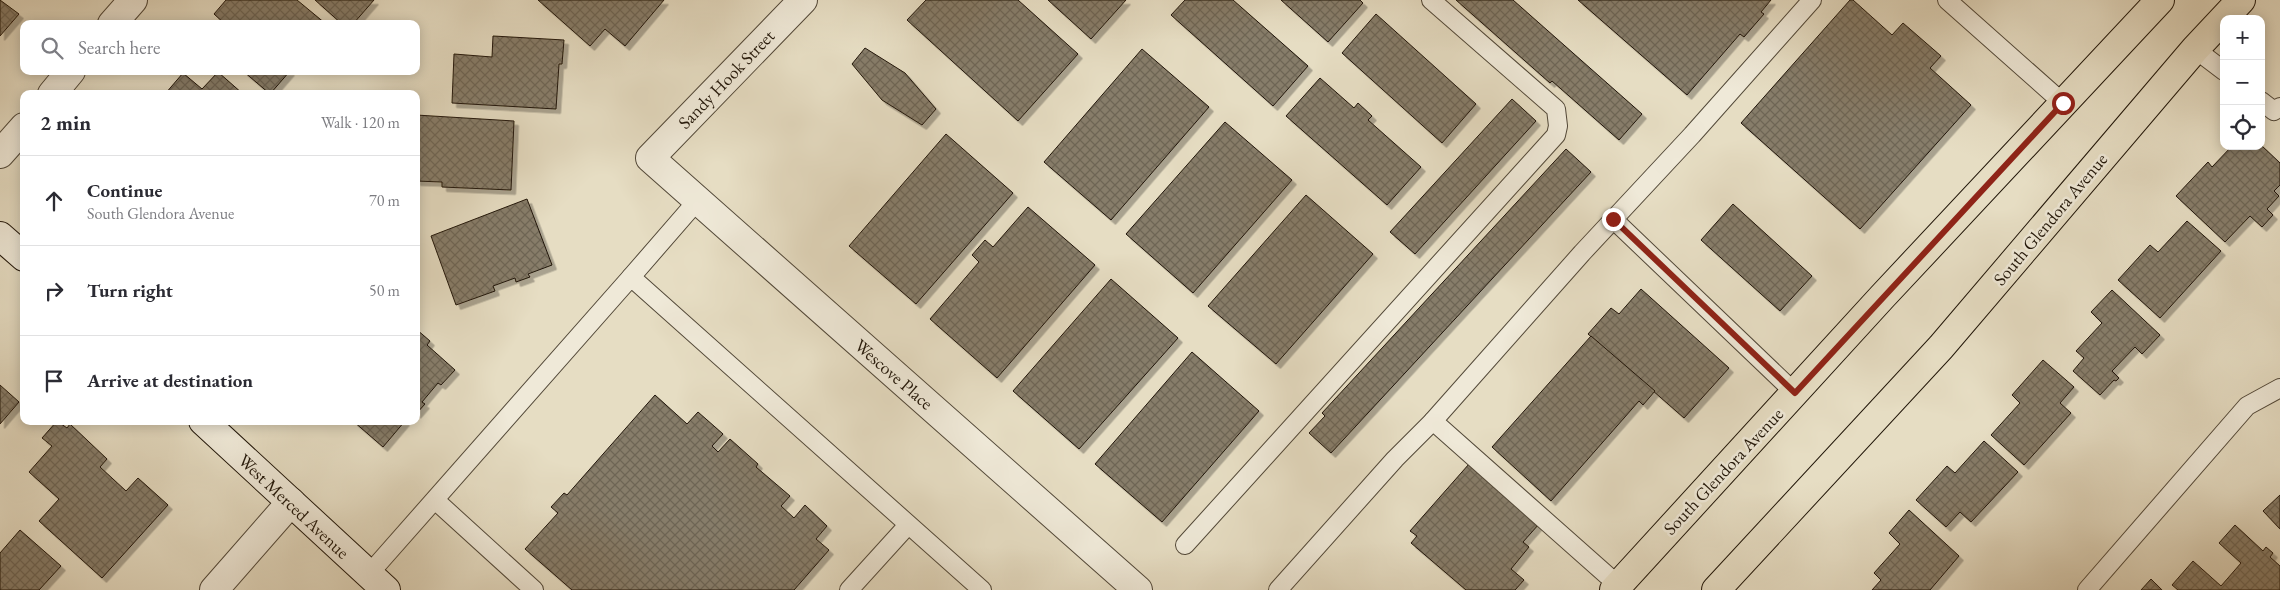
<!DOCTYPE html>
<html lang="en">
<head>
<meta charset="utf-8">
<style>
	:root { --surface:#fff; --page:#f2f2f3; --text:#2b2b33; --muted:#7c7c81; --line:#e1e1e2 }
	body { margin:0; font-family:"EB Garamond",serif; background:var(--page); color:var(--text) }
	.controls { position:absolute; right:15px; top:15px; display:grid; overflow:hidden; border-radius:10px; box-shadow:0 2px 12px #0003 }
	.controls button { width:45px; height:45px; display:grid; place-items:center; padding:0; border:0; border-bottom:1px solid var(--line); background:var(--surface); color:var(--text); font:25px sans-serif }
	.stop { position:absolute; width:15px; height:15px; margin:-11px; border:4px solid #8f2418; border-radius:50%; background:#fff }
	.stop.end { background:#8f2418; border-color:#fff; box-shadow:0 1px 5px #0008 }
	.list { margin:0; padding:0; list-style:none }
	h2 { display:flex; justify-content:space-between; align-items:center; height:65px; margin:0; padding:0 20px; font-size:21px }
	h2 small { font-size:16px; font-weight:400; color:var(--muted) }
	.list li { display:grid; grid-template-columns:32px 1fr auto; gap:15px; align-items:center; box-sizing:border-box; height:90px; padding:0 20px; border-top:1px solid var(--line) }
	.list b { display:block; font-size:19px; white-space:nowrap }
	.list p { margin:0; font-size:16px; white-space:nowrap; color:var(--muted) }
	.list em { font-size:16px; font-style:normal; color:var(--muted) }
	.icon { flex:none; width:28px; height:28px; fill:none; stroke:currentColor; stroke-width:2; stroke-linecap:round; stroke-linejoin:round }
	.map { position:relative; flex:none; width:2280px; height:590px; overflow:hidden }
	.search { position:absolute; background:var(--surface); box-shadow:0 2px 12px #0003; left:20px; top:20px; width:400px; height:55px; display:flex; align-items:center; gap:12px; box-sizing:border-box; padding:0 18px; border-radius:10px; color:var(--muted); font-size:19px }
	.panel { position:absolute; background:var(--surface); box-shadow:0 2px 12px #0003; left:20px; top:90px; width:400px; height:335px; border-radius:10px }
	.map>svg:first-child { display:block }
	.building { fill:url(#building-cross-hatch); stroke:#211609; filter:url(#shadow) }
	.lines { fill:none; stroke-linecap:round; stroke-linejoin:round }
	.lane-casing { stroke:#524838; stroke-width:20 }
	.street-casing { stroke:#524838; stroke-width:30 }
	.secondary-casing { stroke:#211609; stroke-width:30 }
	.primary-casing { stroke:#211609; stroke-width:30 }
	.lane { stroke:#efe9d8; stroke-width:18 }
	.street { stroke:#efe9d8; stroke-width:28 }
	.secondary { stroke:#efe9d8; stroke-width:28 }
	.primary { stroke:#e6ddc3; stroke-width:28 }
	.route { stroke:#8f2418; stroke-width:6 }
	.labels { text-anchor:middle; dominant-baseline:central; stroke-width:5; stroke-linejoin:round; paint-order:stroke }
	.street-label { font-size:18px; fill:#211609; stroke:#efe9d8 }
</style>
</head>
<body>
<div class="map">
<svg width="2280" height="590" viewBox="0 0 2280 590">
	<defs>
		<pattern id="building-cross-hatch" width="8" height="8" patternUnits="userSpaceOnUse" patternTransform="scale(1.25)"><rect width="8" height="8" fill="#877d6a"/><path d="M0 0l8 8M0 8l8-8" fill="none" stroke="#6e6555"/></pattern>
		<filter id="shadow"><feDropShadow dx="4.5" dy="4.5" stdDeviation="0" flood-color="#0004"/></filter>
	</defs>
	<rect width="100%" height="100%" fill="#e6ddc3"/>
	<filter id="stains"><feTurbulence type="fractalNoise" baseFrequency=".004" numOctaves="4"/><feColorMatrix values="0 0 0 0 .2 0 0 0 0 .09 0 0 0 0 .02 0 0 0 .5 -.17"/></filter>
	<radialGradient id="worn" r=".72"><stop offset=".6" stop-color="#630" stop-opacity="0"/><stop offset="1" stop-color="#630" stop-opacity=".3"/></radialGradient>
	<g class="building">
		<path d="M0,0L19,14L0,36Z"/>
		<path d="M226,0H297L326,24H225L214,14Z"/>
		<path d="M315,0H374L353,24H342Z"/>
		<path d="M538,0H664L625,46L605,29L590,46Z"/>
		<path d="M926,0H1018L1078,54L1018,121L907,20Z"/>
		<path d="M1048,0H1126L1091,39Z"/>
		<path d="M1185,0H1233L1308,66L1273,106L1171,15Z"/>
		<path d="M1281,0H1360L1363,3L1328,42Z"/>
		<path d="M1456,0H1513L1642,114L1619,140L1552,81L1550,83Z"/>
		<path d="M1578,0H1771L1761,12L1764,14L1744,37L1740,34L1687,95Z"/>
		<path d="M1850,0H1853L1892,35L1903,23L1941,56L1930,68L1971,105L1860,229L1741,123Z"/>
		<path d="M1376,14L1476,104L1442,143L1342,53Z"/>
		<path d="M493,36L564,40L562,64H559L556,109L452,103L454,54L492,57Z"/>
		<path d="M865,48L905,73L936,109L922,125L882,100L852,64Z"/>
		<path d="M1142,49L1209,107L1111,220L1044,162Z"/>
		<path d="M243,71H290L270,94Z"/>
		<path d="M218,72L243,94H165L183,73L202,89Z"/>
		<path d="M1320,78L1354,108L1358,103L1372,116L1368,120L1421,167L1387,205L1286,116Z"/>
		<path d="M1512,99L1536,121L1415,254L1390,232Z"/>
		<path d="M416,115L514,121L511,190L442,187V182L416,181Z"/>
		<path d="M1225,122L1292,180L1193,293L1126,234Z"/>
		<path d="M946,134L1013,193L916,304L849,246Z"/>
		<path d="M2261,145L2280,163V185L2274,191L2279,196L2267,209L2273,215L2262,227L2250,216L2225,242L2176,196L2208,162L2212,167L2232,146Z"/>
		<path d="M1566,149L1591,172L1331,453L1309,433L1325,416L1322,413Z"/>
		<path d="M1306,195L1373,254L1276,364L1208,306Z"/>
		<path d="M527,199L552,265L528,274L530,277L516,282L515,278L493,286L495,291L456,305L431,236Z"/>
		<path d="M1733,204L1812,276L1780,311L1701,240Z"/>
		<path d="M1028,207L1095,265L997,378L930,319L979,262L972,255L985,240L993,247Z"/>
		<path d="M2187,221L2221,251L2160,318L2118,280L2150,245L2158,252Z"/>
		<path d="M1111,279L1178,338L1079,449L1013,391Z"/>
		<path d="M1641,289L1729,368L1684,418L1588,334L1611,308L1619,314Z"/>
		<path d="M2112,290L2160,335L2142,354L2135,347L2112,371L2119,378L2116,381L2114,380L2100,395L2073,371L2084,358L2076,351L2102,323L2091,312Z"/>
		<path d="M416,329L430,341L427,345L455,370L441,385L438,383L422,402L425,404L416,414Z"/>
		<path d="M1591,336L1655,391L1643,405L1639,401L1551,501L1492,447Z"/>
		<path d="M1192,352L1259,411L1162,522L1095,464Z"/>
		<path d="M2043,360L2074,387L2060,403L2071,413L2024,465L1991,435L2020,403L2012,395Z"/>
		<path d="M0,385L19,402L0,424Z"/>
		<path d="M655,395L687,424L698,412L723,434L712,446L718,452L730,439L758,464L756,467L790,496L781,506L794,518L805,505L827,526L816,539L829,550L794,590H572L525,549L558,513L551,507L564,493L567,495Z"/>
		<path d="M57,421L67,428L70,424L107,459L100,467L126,491L138,478L168,505L102,578L39,521L59,499L29,472L52,446L42,438Z"/>
		<path d="M353,421H405L383,447Z"/>
		<path d="M1984,441L2018,472L1971,522L1960,512L1946,527L1916,500L1947,466L1955,473Z"/>
		<path d="M1469,464L1539,524L1523,542L1529,547L1511,569L1524,580L1515,590H1466L1411,543L1417,536L1410,531Z"/>
		<path d="M2280,495V529L2263,511Z"/>
		<path d="M1909,510L1959,556L1930,590H1872L1881,580L1874,573L1900,544L1889,533Z"/>
		<path d="M2235,525L2263,551L2266,547L2273,553L2270,557L2280,566V590H2178L2172,585L2193,561L2221,586L2241,563L2219,543Z"/>
		<path d="M20,530L61,566L39,590H0V553Z"/>
		<path d="M2151,579L2162,590H2141Z"/>
	</g>
	<g class="lines">
		<defs>
			<g id="lane">
				<path d="M1947,0L2063,103"/>
				<path d="M2195,49L2224,71"/>
				<path d="M2261,101L2274,111L2280,107"/>
				<path d="M1613,219L1795,393"/>
				<path d="M631,277L697,201"/>
				<path d="M1433,421L1618,585"/>
				<path d="M435,500L534,590"/>
				<path d="M1185,545L1556,135L1558,126L1556,109L1431,0"/>
				<path d="M369,574L631,277L982,590"/>
				<path d="M849,590L908,525"/>
				<path d="M1278,590L1395,459L1433,421L1582,253L1692,135L1812,0"/>
				<path d="M2087,590L2247,406L2280,388"/>
			</g>
			<g id="street">
				<path d="M803,0L650,158L1138,590"/>
				<path d="M112,24L133,0"/>
				<path d="M52,94L71,71"/>
				<path d="M0,154L24,127"/>
				<path d="M214,590L291,502"/>
			</g>
			<g id="secondary">
				<path d="M0,236L24,257"/>
				<path d="M203,421L386,590"/>
			</g>
			<g id="primary">
				<path d="M1614,590L1882,297L2160,0"/>
				<path d="M1716,590L1941,347L2195,49L2241,0"/>
			</g>
		</defs>
		<use href="#lane" class="lane-casing"/>
		<use href="#street" class="street-casing"/>
		<use href="#secondary" class="secondary-casing"/>
		<use href="#primary" class="primary-casing"/>
		<use href="#lane" class="lane"/>
		<use href="#street" class="street"/>
		<use href="#secondary" class="secondary"/>
		<use href="#primary" class="primary"/>
	</g>
	<g class="lines">
		<path class="route" d="M1613,219L1795,393L2063,103"/>
	</g>
	<g class="labels">
		<g class="street-label">
			<text transform="translate(726 79) rotate(-46)">Sandy Hook Street</text>
			<text transform="translate(2050 219) rotate(-50)">South Glendora Avenue</text>
			<text transform="translate(894 374) rotate(41)">Wescove Place</text>
			<text transform="translate(1723 471) rotate(-47)">South Glendora Avenue</text>
			<text transform="translate(294 506) rotate(43)">West Merced Avenue</text>
		</g>
	</g>
	<rect width="100%" height="100%" filter="url(#stains)"/>
	<rect width="100%" height="100%" fill="url(#worn)"/>
</svg>
<div class="controls">
<button>+</button>
<button>−</button>
<button><svg class="icon" aria-label="locate" viewBox="0 0 24 24"><circle cx="12" cy="12" r="6"/><path d="M12 2v4M12 18v4M2 12h4M18 12h4"/></svg></button>
</div>
<div class="stop" style="left:2063px;top:103px"></div>
<div class="stop end" style="left:1613px;top:219px"></div>
<div class="search"><svg class="icon" aria-label="search" viewBox="0 0 24 24"><circle cx="10" cy="10" r="6"/><path d="M15 15l6 6"/></svg>Search here</div>
<section class="panel">
<h2>2 min<small>Walk · 120 m</small></h2>
<ul class="list">
<li><svg class="icon" aria-label="ahead" viewBox="0 0 24 24"><path d="M12 20V5M6 11l6-6 6 6"/></svg><div><b>Continue</b><p>South Glendora Avenue</p></div><em>70 m</em></li>
<li><svg class="icon" aria-label="right" viewBox="0 0 24 24"><path d="M7 20v-9h11M14 6l5 5-5 5"/></svg><div><b>Turn right</b></div><em>50 m</em></li>
<li><svg class="icon" aria-label="arrive" viewBox="0 0 24 24"><path d="M6 21V4h12l-3 4 3 4H6"/></svg><div><b>Arrive at destination</b></div></li>
</ul>
</section>
</div>
</body>
</html>
